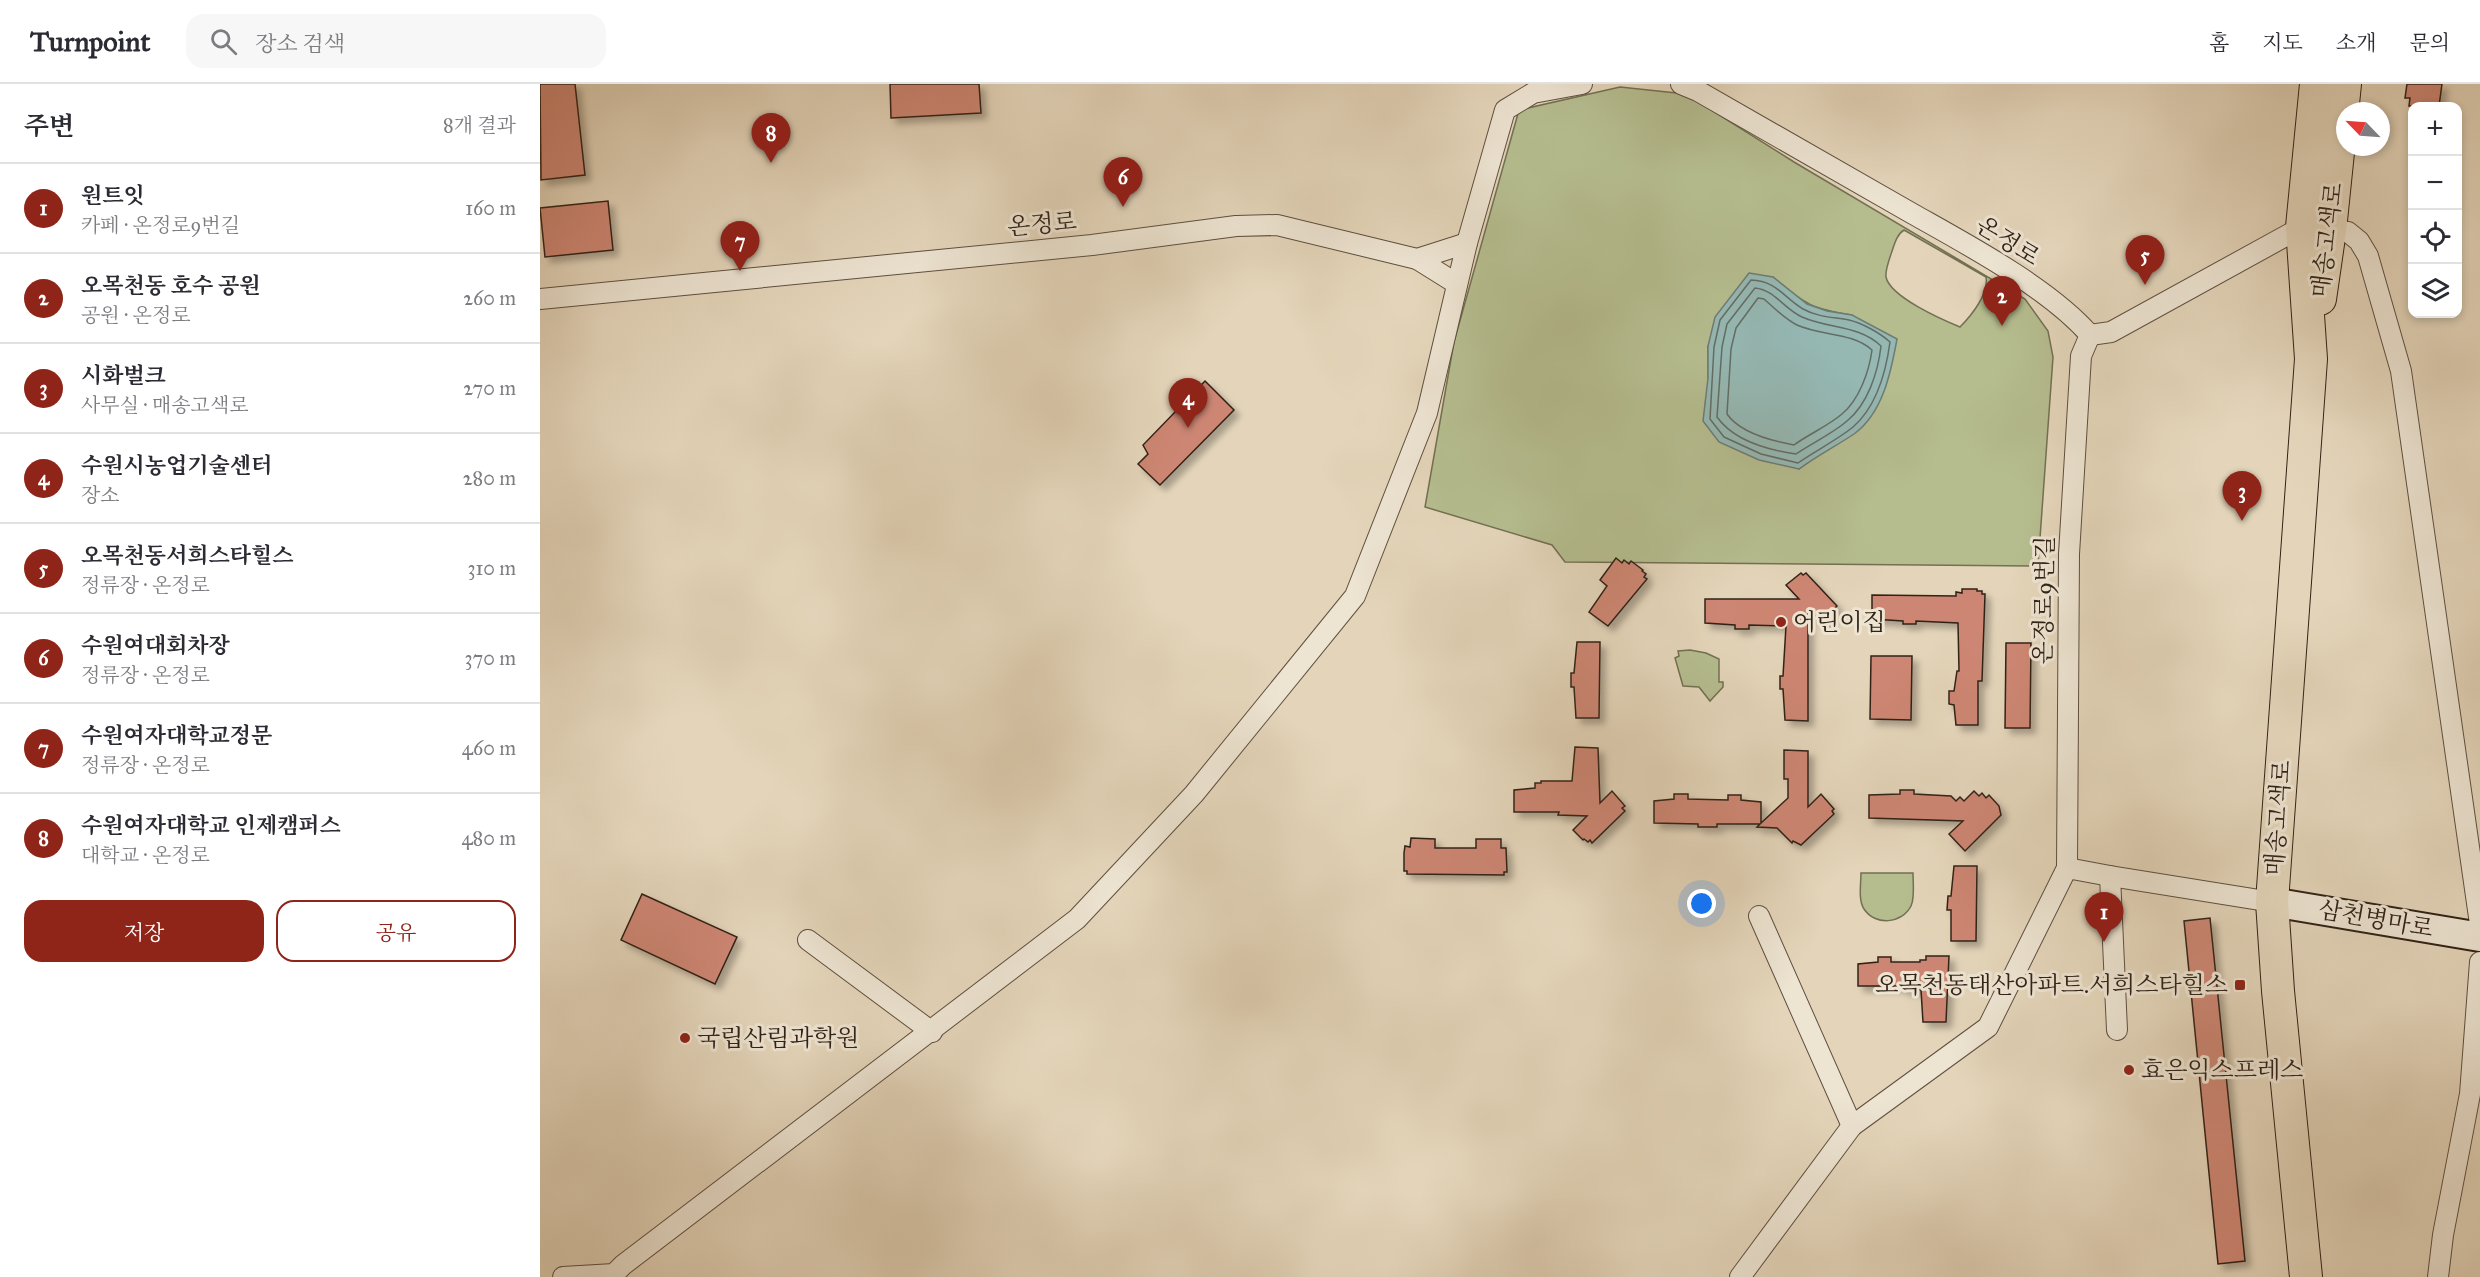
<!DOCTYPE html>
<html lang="ko">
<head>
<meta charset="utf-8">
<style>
	:root { --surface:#fff; --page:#f7f7f7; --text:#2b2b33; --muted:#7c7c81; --line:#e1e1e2; --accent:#8f2418 }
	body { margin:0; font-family:"IM FELL Great Primer","Noto Serif KR",serif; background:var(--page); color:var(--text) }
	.controls { position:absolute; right:18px; top:18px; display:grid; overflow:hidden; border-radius:12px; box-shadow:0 3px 9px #0003 }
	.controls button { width:54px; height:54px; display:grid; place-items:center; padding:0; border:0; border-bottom:2px solid var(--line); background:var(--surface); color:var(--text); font:30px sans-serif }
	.compass { position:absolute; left:1796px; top:18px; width:54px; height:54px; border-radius:50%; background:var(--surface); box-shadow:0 3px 9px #0003; rotate:295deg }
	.you { position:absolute; left:1162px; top:820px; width:21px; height:21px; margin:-15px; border:4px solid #fff; border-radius:50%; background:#1a73e8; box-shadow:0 0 0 9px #1a73e833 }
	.badge { display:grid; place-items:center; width:39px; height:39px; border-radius:50%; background:var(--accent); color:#fff; font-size:20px; font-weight:700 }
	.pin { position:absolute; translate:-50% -50px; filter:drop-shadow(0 2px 3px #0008) }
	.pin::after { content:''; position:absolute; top:32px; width:21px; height:18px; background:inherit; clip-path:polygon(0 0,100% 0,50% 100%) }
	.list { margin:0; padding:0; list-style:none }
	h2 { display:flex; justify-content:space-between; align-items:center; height:78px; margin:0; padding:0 24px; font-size:26px }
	h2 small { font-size:20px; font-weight:400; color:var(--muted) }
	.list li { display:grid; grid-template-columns:39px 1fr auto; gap:18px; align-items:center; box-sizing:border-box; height:90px; padding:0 24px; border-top:2px solid var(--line) }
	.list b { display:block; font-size:22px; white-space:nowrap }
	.list p { margin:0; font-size:20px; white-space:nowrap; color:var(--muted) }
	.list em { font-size:20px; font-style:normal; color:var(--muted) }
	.actions { display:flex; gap:12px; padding:18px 24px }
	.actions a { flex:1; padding:14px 0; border:2px solid var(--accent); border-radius:18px; text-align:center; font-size:21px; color:var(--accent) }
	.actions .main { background:var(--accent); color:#fff }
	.icon { flex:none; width:33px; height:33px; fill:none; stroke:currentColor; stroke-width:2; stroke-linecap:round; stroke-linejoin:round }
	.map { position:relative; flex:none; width:1940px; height:1193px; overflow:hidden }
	header { display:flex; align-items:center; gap:36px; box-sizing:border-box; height:84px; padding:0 30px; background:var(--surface); border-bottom:2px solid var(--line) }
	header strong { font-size:28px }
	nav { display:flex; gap:33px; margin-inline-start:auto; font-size:21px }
	.search { width:420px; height:54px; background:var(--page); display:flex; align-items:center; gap:15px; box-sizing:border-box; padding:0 21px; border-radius:18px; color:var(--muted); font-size:22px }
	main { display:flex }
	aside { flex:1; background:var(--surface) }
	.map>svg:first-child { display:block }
	.green { fill:#b5bd8f; stroke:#737053; stroke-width:1.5; fill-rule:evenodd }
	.water { fill:#95b8b3; stroke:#6d7c75; stroke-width:1.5 }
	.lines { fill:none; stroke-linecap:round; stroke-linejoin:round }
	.shore { stroke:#636d65; stroke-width:1.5 }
	.building { fill:#cd8673; stroke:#312217; stroke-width:1.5; filter:url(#shadow) }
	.street-casing { stroke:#5e4f40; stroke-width:22 }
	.secondary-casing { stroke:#312217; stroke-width:32 }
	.primary-casing { stroke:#312217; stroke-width:34 }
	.street { stroke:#ede4d2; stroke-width:20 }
	.secondary { stroke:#ede4d2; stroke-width:28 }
	.primary { stroke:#e4d5ba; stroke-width:32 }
	.poi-dot { fill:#8f2418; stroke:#ede4d2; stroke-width:2 }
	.labels { text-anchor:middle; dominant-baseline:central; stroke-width:6; stroke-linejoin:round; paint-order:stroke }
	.street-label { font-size:24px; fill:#312217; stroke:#ede4d2 }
	.poi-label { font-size:24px; fill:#312217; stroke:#ede4d2; text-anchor:start }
</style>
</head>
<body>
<header>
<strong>Turnpoint</strong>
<div class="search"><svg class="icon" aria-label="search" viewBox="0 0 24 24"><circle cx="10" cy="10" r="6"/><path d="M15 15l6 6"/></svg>장소 검색</div>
<nav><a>홈</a><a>지도</a><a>소개</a><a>문의</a></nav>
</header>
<main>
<aside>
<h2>주변<small>8개 결과</small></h2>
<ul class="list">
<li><span class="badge">1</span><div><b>원트잇</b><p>카페 · 온정로9번길</p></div><em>160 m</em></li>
<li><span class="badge">2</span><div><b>오목천동 호수 공원</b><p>공원 · 온정로</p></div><em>260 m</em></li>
<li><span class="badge">3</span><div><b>시화벌크</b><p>사무실 · 매송고색로</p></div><em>270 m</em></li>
<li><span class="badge">4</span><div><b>수원시농업기술센터</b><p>장소</p></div><em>280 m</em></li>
<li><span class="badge">5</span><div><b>오목천동서희스타힐스</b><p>정류장 · 온정로</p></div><em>310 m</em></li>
<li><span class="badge">6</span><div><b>수원여대회차장</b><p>정류장 · 온정로</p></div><em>370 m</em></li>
<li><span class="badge">7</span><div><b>수원여자대학교정문</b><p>정류장 · 온정로</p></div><em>460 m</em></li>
<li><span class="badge">8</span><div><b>수원여자대학교 인제캠퍼스</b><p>대학교 · 온정로</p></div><em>480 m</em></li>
</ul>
<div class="actions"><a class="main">저장</a><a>공유</a></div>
</aside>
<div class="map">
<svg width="1940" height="1193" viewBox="0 0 1940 1193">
	<defs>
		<filter id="shadow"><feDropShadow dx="5.5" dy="5.5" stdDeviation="3" flood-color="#0004"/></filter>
	</defs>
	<rect width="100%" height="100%" fill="#e4d5ba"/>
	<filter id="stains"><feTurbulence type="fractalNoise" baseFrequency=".00333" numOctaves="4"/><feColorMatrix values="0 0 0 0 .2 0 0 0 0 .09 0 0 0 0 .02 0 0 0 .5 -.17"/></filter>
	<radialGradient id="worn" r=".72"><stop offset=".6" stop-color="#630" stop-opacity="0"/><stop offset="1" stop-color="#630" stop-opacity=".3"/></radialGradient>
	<g class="green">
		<path d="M1080,3L1146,10L1254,78L1485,215L1508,247L1513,273L1498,482L1025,478L1012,461L885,423L914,258L979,26ZM1364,146L1446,193C1449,210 1431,232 1420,243C1403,236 1350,213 1346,193C1345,187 1349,176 1351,170C1354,162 1356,151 1364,146ZM1233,193C1264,220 1272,225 1312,231L1278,371L1259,385L1168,294V262Z"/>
		<path d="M1150,566L1166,569L1179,575V598H1183V603L1170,617L1159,603L1143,602L1135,574L1139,572L1138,567Z"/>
		<path d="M1321,789H1373C1373,798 1375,814 1371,822C1362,840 1335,842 1324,825C1318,816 1321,800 1321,789Z"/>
	</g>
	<path class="water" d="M1209,189L1233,193L1267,220L1287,227L1312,231L1357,255C1351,288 1343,329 1314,350C1296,362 1277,372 1259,385L1219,376L1179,358L1163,337L1168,294V262L1175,233Z"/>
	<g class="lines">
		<g class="shore">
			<path d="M1211,196C1237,197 1243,213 1263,225C1277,233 1293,233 1309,236C1322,239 1340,249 1350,258C1346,288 1336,323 1313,343C1297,356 1275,367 1258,379L1221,370L1184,353L1170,335L1174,263L1180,236Z"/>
			<path d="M1215,204C1235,206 1244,225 1262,233C1289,245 1319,241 1341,262C1338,288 1328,320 1307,337C1292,350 1272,359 1256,370C1228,366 1194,357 1177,333L1182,263L1187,240Z"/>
			<path d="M1218,214L1224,215C1234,224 1245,235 1257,241C1281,252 1312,248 1332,266C1329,288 1319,316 1302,330C1288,342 1269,350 1254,361C1232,357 1200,349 1187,330L1191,265L1196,244Z"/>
		</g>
	</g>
	<g class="building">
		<path d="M0,0H35L45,91L1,96Z"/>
		<path d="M350,0H439L441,29L351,34Z"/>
		<path d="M1867,0H1902L1899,22H1869L1870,14H1865Z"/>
		<path d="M68,117L73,166L5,173L0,124Z"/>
		<path d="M665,297L694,326L620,401L598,380L608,370L603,361Z"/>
		<path d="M1076,474L1082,479L1084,476L1089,480L1091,477L1103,486L1102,487L1106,490L1104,493L1107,495L1068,542L1049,528L1067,502L1060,496Z"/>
		<path d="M1261,489L1263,491L1266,489L1297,522L1295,524L1297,526L1284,541L1268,525V637L1245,636L1243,605H1240V592H1243L1246,542L1209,541V545H1195V541L1165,539V515H1259L1246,501Z"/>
		<path d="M1422,505H1437V507H1442V510H1445L1442,597H1438V641H1416L1414,621L1409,620V607H1414L1417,587H1419L1418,539L1376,537V540H1363V537L1332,535V511L1416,512V508L1422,509Z"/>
		<path d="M1037,558H1060L1059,634H1036L1034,603H1031V589H1034Z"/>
		<path d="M1466,559H1491L1490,644H1465Z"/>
		<path d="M1331,572H1372L1371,636L1330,635Z"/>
		<path d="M1035,663L1058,664L1060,719L1072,707L1085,722L1082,724L1085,727L1052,759L1050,756L1048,758L1044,755L1043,756L1033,746L1047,732L1018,731L1019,728H974V706L995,704V699H1001V697H1032Z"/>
		<path d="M1244,666L1268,667V723L1281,710L1294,725L1292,727L1294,730L1261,761L1253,757L1252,759L1237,744L1217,743L1220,740H1177V743H1158V740L1114,739V717L1134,715V710H1148V715L1188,716V711H1201V716L1221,718V739L1248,714V695H1244Z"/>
		<path d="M1360,706H1374V710L1411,712L1416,717L1420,713L1424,717L1434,707L1439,712L1442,709L1446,714L1449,711L1459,722L1461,731L1425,767L1409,750L1423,737L1329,734V711L1360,710Z"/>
		<path d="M871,754L895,755V764H936V755H961V764H966L967,788H964V791L867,790V787H864V769L865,762L870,763Z"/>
		<path d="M1414,782H1437L1436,857H1411V826H1407L1408,812H1411Z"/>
		<path d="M102,810L197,853L175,900L81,856Z"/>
		<path d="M1670,834L1705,1177L1678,1180L1644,837Z"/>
		<path d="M1386,872H1409L1406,938H1383L1381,906L1362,905V902H1318V880L1338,878V873H1351V878H1380V876H1386Z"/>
	</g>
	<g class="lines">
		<defs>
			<g id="street">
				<path d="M1141,0L1158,7C1230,48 1302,89 1373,130C1428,161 1509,204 1550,251L1571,248L1762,143L1808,148L1819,157L1828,172L1861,287L1940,840"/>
				<path d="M877,175L917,200"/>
				<path d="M0,215L552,161L696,142L737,141L877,175L927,159"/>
				<path d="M1527,784L1529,470L1541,272L1550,251"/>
				<path d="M1219,832L1312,1042"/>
				<path d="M268,856L392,948"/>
				<path d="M1577,946L1570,792L1732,818"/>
				<path d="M23,1193L74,1190L83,1181L537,835L654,710L815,512L887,329L927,159L965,26L993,9L1042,0"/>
				<path d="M1200,1193L1312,1042L1448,943L1527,784L1570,792"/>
				<path d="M1898,1193L1903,1151L1930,1010L1940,878"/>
			</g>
			<path id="secondary" d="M1732,818L1940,853"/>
			<g id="primary">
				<path d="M1780,215L1790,146L1805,0"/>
				<path d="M1766,1193L1738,907L1732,818L1771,275L1762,143L1776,0"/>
			</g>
		</defs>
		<use href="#street" class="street-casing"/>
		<use href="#secondary" class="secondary-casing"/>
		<use href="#primary" class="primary-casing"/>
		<use href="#street" class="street"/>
		<use href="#secondary" class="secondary"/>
		<use href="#primary" class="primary"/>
	</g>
	<g class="poi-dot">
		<circle cx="1241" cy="538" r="6"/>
		<rect x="1694" y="895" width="12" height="12" rx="3"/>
		<circle cx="145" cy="954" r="6"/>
		<circle cx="1589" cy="986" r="6"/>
	</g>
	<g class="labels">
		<g class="street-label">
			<text transform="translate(502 140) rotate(-5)">온정로</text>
			<text transform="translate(1787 156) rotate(-83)">매송고색로</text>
			<text transform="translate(1468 157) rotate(32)">온정로</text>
			<text transform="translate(1504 516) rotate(-89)">온정로9번길</text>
			<text transform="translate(1738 734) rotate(-86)">매송고색로</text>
			<text transform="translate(1836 835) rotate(10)">삼천병마로</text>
		</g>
		<g class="poi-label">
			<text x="1253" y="538">어린이집</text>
			<text x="1688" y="901" text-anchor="end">오목천동태산아파트.서희스타힐스</text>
			<text x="157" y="954">국립산림과학원</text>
			<text x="1601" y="986">효은익스프레스</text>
		</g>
	</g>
	<rect width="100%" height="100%" filter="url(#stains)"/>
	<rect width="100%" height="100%" fill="url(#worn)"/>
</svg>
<div class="controls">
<button>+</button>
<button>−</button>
<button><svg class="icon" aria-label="locate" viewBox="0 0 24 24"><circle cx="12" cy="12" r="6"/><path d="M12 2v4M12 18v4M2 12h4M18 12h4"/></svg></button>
<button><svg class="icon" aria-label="layers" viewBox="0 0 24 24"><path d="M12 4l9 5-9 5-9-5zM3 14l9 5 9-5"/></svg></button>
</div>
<svg class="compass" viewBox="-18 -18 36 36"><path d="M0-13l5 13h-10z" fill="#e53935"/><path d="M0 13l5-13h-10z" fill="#7c7c81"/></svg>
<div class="you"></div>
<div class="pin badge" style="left:1564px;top:858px">1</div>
<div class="pin badge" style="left:1462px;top:242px">2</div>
<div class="pin badge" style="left:1702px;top:437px">3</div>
<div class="pin badge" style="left:648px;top:344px">4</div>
<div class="pin badge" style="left:1605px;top:201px">5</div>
<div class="pin badge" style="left:583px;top:123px">6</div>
<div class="pin badge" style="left:200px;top:187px">7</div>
<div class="pin badge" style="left:231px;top:79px">8</div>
</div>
</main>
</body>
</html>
